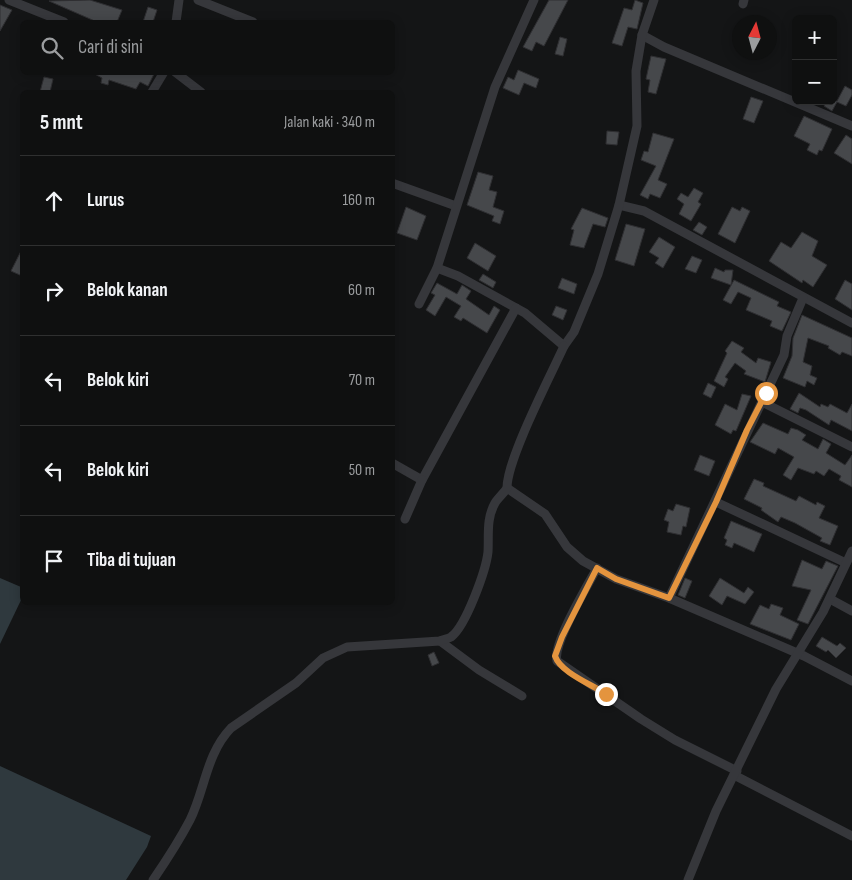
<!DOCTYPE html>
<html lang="id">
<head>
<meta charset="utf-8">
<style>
	:root { --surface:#0f1010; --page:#181919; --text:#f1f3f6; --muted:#9b9d9f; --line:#2f3030 }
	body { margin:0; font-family:"Sofia Sans Condensed",sans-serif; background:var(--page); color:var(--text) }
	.controls { position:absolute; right:15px; top:15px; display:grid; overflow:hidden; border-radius:8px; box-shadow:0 2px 12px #0003 }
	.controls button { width:45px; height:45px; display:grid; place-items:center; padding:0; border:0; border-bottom:1px solid var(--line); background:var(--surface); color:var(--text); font:25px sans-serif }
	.compass { position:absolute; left:732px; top:15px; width:45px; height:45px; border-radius:50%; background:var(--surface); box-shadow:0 2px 12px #0003; rotate:6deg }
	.stop { position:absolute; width:15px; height:15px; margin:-11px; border:4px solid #e4943e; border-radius:50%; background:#fff }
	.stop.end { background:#e4943e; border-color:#fff; box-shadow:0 1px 5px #0008 }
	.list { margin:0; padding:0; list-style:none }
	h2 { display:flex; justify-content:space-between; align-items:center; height:65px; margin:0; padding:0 20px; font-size:21px }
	h2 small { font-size:16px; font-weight:400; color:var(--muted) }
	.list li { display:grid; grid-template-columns:32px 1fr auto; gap:15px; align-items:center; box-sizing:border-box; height:90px; padding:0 20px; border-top:1px solid var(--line) }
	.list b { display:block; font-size:19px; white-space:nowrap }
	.list em { font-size:16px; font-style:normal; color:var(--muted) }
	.icon { flex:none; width:28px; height:28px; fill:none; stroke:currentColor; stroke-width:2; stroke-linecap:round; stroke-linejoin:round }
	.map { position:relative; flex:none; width:852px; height:880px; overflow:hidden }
	.search { position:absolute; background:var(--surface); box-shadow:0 2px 12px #0003; left:20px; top:20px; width:375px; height:55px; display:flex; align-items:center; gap:12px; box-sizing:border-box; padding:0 18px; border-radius:8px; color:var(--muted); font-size:19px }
	.panel { position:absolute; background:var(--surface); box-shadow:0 2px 12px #0003; left:20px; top:90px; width:375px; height:515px; border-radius:8px }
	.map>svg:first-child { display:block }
	.water { fill:#2f393e }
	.building { fill:#46484b; stroke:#2f2f32 }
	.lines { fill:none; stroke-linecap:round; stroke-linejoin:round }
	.street { stroke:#36373b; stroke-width:9 }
	.route { stroke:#e4943e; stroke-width:6 }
</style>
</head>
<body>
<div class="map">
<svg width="852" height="880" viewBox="0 0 852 880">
	<rect width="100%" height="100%" fill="#141516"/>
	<g class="water">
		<path d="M0,578L21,587L22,598L0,644Z"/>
		<path d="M0,766L151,836L147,847L126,880H0Z"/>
	</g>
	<g class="building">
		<path d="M90,0L122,10L117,22H97L49,1Z"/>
		<path d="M549,0H568L544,46L536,42L532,51L523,47Z"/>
		<path d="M635,0L643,3L637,29L628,27L622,46L612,43L624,8L632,10Z"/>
		<path d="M0,5L12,10L0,31Z"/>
		<path d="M148,7L157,10L153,22H143Z"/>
		<path d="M560,37L567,39L563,56L555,54Z"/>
		<path d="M651,56L666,59L656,94L648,92L650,80L646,79Z"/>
		<path d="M518,70L539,79L536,88L524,83L519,95L503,88L508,77L514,80Z"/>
		<path d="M91,72H155L148,86L140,82L136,89L109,80L108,85L101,83L102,78Z"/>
		<path d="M44,77L53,79L50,92H40Z"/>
		<path d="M845,86L852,90V95L846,106L837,102L832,111L824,106L827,101H837Z"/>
		<path d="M751,97L763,101L754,123L743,119Z"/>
		<path d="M804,116L832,129L822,151L819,150L817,155L807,150L810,144L794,136Z"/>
		<path d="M607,131L619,132L617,145L606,144Z"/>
		<path d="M653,133L674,139L658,180L667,184L660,198L650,194L648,199L640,195L656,166L641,160L644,151L648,152Z"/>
		<path d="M846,135L852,139V164L834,153Z"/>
		<path d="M478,172L493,176L489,190L497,192L493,207L504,211L500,224L492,221L494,216L467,205Z"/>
		<path d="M694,188L703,193L698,202L701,204L691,221L679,214L684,204L677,199L681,193L688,197Z"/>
		<path d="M406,207L426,216L417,240L397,233Z"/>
		<path d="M732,207L740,211L742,207L750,211L735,243L718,234Z"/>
		<path d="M582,208L608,218L605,227L593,224L584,248L570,245L574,230L571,229Z"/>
		<path d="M699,222L707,227L702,235L693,230Z"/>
		<path d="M626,224L645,229L634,266L615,260Z"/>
		<path d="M802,232L818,241L812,256L827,265L813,287L803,280L802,283L769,261L781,242L791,248Z"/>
		<path d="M659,237L675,247L663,268L655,263L659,258L649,252Z"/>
		<path d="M475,243L496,256L488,271L467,258Z"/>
		<path d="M22,249V276L11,271Z"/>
		<path d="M692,256L702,260L696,273L685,269Z"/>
		<path d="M715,268L724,272L725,270H733L731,285L711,278Z"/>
		<path d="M483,274L496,282L493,288L479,280Z"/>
		<path d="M562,278L577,284L574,294L558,288Z"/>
		<path d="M734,280L779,302L777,306L791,312L782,331L770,326L772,321L746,310L751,298L738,292L731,304L723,300Z"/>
		<path d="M845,280L852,284V310L835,299Z"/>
		<path d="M437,283L457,294L462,285L471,291L466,299L489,315L494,306L500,310L487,333L463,318L461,321L454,317L461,306L446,297L435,316L426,310L435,295L431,293Z"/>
		<path d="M556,306L567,310L563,320L552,315Z"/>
		<path d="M802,315L852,338V356L842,352L840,355L828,348L829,346L808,338L803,362L812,366L810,375L817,378L814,385L807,381L805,387L783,378L792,356L793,338Z"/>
		<path d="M732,341L744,348L741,352L756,363L758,358L771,362L765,382L744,374L746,371L735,363L725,377L728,379L724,387L714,381L727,353L725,351Z"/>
		<path d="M708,383L716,387L711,398L703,394Z"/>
		<path d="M799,393L820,407L821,404L828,407L830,404L847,413L852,404V431L831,420L829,425L806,410L800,408L798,413L790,409Z"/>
		<path d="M742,394L751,396L736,431L733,430L731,434L715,425L725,404L737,410Z"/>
		<path d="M763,423L788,434L791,428L798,430L806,435L802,440L818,449L823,439L831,444L826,453L845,465L852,455V487L839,480L841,476L829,469L824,476L816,471L814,474L798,468L791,480L783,475L794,457L778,448L775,454L750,442Z"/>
		<path d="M700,455L715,461L709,476L694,470Z"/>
		<path d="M754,479L764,483L763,486L796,501L799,496L816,505L817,502L825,506L819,518L838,526L830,545L820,541L822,538L795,523L781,517L778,522L761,510L762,508L744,499Z"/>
		<path d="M676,504L690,508L686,527L683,526L681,535L667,532L669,522L664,520L668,509L673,511Z"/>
		<path d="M731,521L762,534L754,552L734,543L732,548L725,545L727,540L724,538Z"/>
		<path d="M802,560L822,569L826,561L838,566L808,624L797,620L811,590L792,586Z"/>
		<path d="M685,578L692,581L685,598L678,595Z"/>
		<path d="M720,578L744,593L748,587L754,592L745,604L727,596L722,605L709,596Z"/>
		<path d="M771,604L783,608L780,615L799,624L791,640L750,624L760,605L769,609Z"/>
		<path d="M822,637L837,646L840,643L846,648L836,658L828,650L826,652L816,646Z"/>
		<path d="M434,652L439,663L432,666L428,655Z"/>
	</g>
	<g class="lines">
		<g class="street">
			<path d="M9,0L64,22"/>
			<path d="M198,0L253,22"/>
			<path d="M743,4L744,0"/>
			<path d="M176,22L179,0"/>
			<path d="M642,35L664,47L852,126"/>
			<path d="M175,72L201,92"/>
			<path d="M152,92L164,72"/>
			<path d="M392,183L456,206"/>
			<path d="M619,205L644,211L852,323"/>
			<path d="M437,268L458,276L525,313L564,346L574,332L598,274L619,205L637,126L636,71L642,35L654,0"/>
			<path d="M419,304L437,268L495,87L534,0"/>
			<path d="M762,402L852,447"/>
			<path d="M392,463L422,480L516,308"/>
			<path d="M507,488L545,514L567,547L583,561L616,579L669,598L804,656L852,681"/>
			<path d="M716,502L846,563"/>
			<path d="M405,519L422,480"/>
			<path d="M597,568C588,585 552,644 557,661L641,719L675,740L737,771"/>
			<path d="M669,598L784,355L787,336L803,298"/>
			<path d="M830,599L852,611"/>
			<path d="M440,641L479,670L522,696"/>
			<path d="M734,775L852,836"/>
			<path d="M153,880C166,861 179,841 190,820C205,790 206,754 231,728L296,683L323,658L347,647L440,641C443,639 448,639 451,637C466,626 486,570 488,552C489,535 486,519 495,503C498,498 504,493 507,488C507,459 550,377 564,346"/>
			<path d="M688,880L716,811L776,689L823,612L852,551"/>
		</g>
	</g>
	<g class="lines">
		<path class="route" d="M606,694C591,684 561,673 555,656L562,637L597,568L616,579L669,598L716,502L747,430L766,393"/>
	</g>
</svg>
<div class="controls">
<button>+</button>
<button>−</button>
</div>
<svg class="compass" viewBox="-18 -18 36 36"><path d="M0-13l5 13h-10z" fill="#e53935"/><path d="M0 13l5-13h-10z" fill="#9b9d9f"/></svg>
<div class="stop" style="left:766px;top:393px"></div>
<div class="stop end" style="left:606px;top:694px"></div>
<div class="search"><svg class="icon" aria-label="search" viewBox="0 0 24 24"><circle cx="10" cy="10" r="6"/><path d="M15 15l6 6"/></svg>Cari di sini</div>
<section class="panel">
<h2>5 mnt<small>Jalan kaki · 340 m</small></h2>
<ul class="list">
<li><svg class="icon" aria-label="ahead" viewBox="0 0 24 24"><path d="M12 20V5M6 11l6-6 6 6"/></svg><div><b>Lurus</b></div><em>160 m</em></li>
<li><svg class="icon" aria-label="right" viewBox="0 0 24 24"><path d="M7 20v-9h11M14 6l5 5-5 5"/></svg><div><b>Belok kanan</b></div><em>60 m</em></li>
<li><svg class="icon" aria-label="left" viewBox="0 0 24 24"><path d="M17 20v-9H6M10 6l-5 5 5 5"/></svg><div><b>Belok kiri</b></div><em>70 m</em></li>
<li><svg class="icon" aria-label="left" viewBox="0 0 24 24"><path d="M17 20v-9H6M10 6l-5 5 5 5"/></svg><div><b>Belok kiri</b></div><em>50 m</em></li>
<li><svg class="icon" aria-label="arrive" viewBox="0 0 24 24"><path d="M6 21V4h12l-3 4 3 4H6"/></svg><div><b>Tiba di tujuan</b></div></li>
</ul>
</section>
</div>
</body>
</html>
